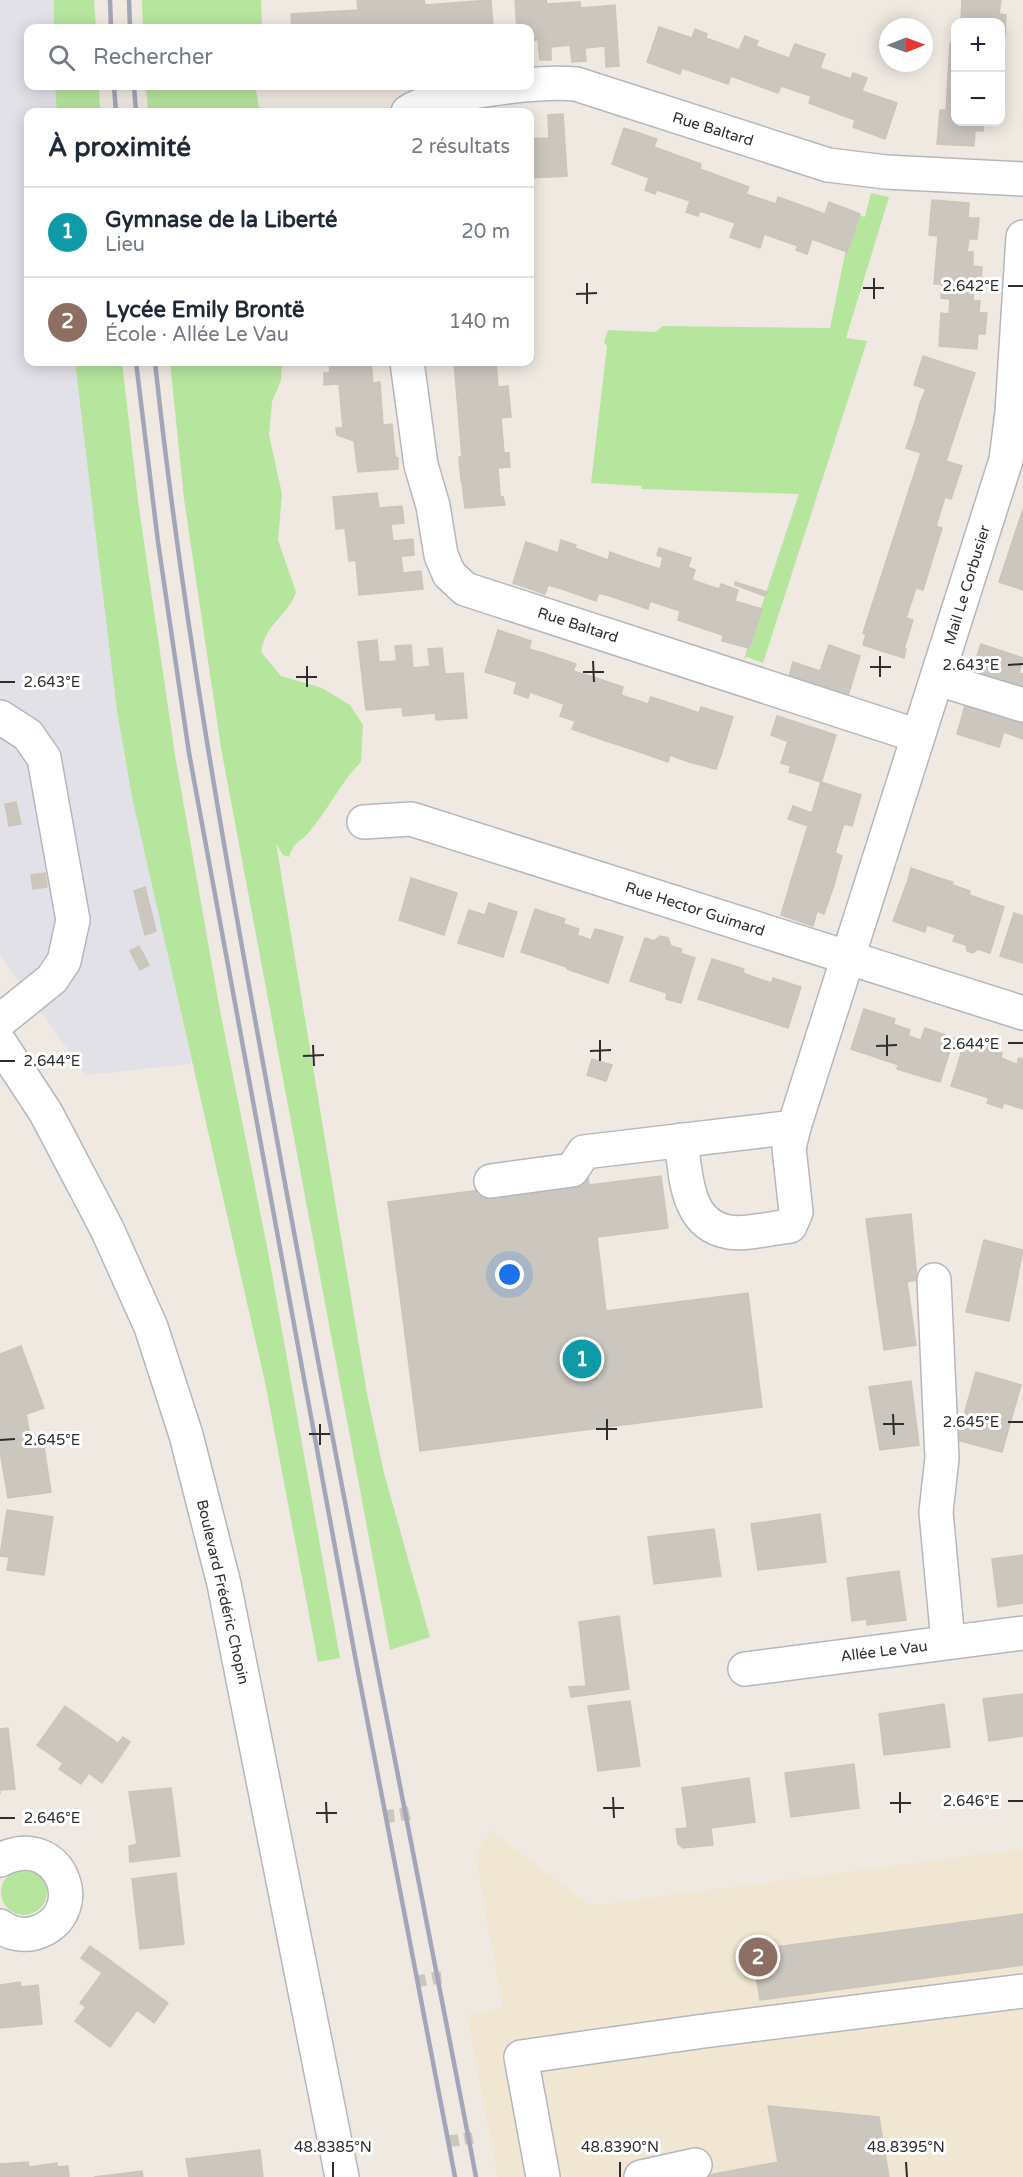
<!DOCTYPE html>
<html lang="fr">
<head>
<meta charset="utf-8">
<style>
	:root { --surface:#fff; --page:#f2f2f3; --text:#1f2937; --muted:#747a83; --line:#e0e1e3; --accent:#0b8043 }
	body { margin:0; font-family:"Varela Round",sans-serif; background:var(--page); color:var(--text) }
	.controls { position:absolute; right:18px; top:18px; display:grid; overflow:hidden; border-radius:12px; box-shadow:0 3px 15px #0003 }
	.controls button { width:54px; height:54px; display:grid; place-items:center; padding:0; border:0; border-bottom:2px solid var(--line); background:var(--surface); color:var(--text); font:30px sans-serif }
	.compass { position:absolute; left:879px; top:18px; width:54px; height:54px; border-radius:50%; background:var(--surface); box-shadow:0 3px 15px #0003; rotate:89deg }
	.you { position:absolute; left:510px; top:1275px; width:21px; height:21px; margin:-15px; border:4px solid #fff; border-radius:50%; background:#1a73e8; box-shadow:0 0 0 9px #1a73e833 }
	.badge { display:grid; place-items:center; width:39px; height:39px; border-radius:50%; background:var(--accent); color:#fff; font-size:20px; font-weight:700 }
	.pin { position:absolute; translate:-50% -50%; border:3px solid #fff; box-shadow:0 2px 6px #0006 }
	.list { margin:0; padding:0; list-style:none }
	h2 { display:flex; justify-content:space-between; align-items:center; height:78px; margin:0; padding:0 24px; font-size:26px }
	h2 small { font-size:20px; font-weight:400; color:var(--muted) }
	.list li { display:grid; grid-template-columns:39px 1fr auto; gap:18px; align-items:center; box-sizing:border-box; height:90px; padding:0 24px; border-top:2px solid var(--line) }
	.list b { display:block; font-size:22px; white-space:nowrap }
	.list p { margin:0; font-size:20px; white-space:nowrap; color:var(--muted) }
	.list em { font-size:20px; font-style:normal; color:var(--muted) }
	.icon { flex:none; width:33px; height:33px; fill:none; stroke:currentColor; stroke-width:2; stroke-linecap:round; stroke-linejoin:round }
	.map { position:relative; flex:none; width:1023px; height:2177px; overflow:hidden }
	.search { position:absolute; background:var(--surface); box-shadow:0 3px 15px #0003; left:24px; top:24px; width:510px; height:66px; display:flex; align-items:center; gap:15px; box-sizing:border-box; padding:0 21px; border-radius:12px; color:var(--muted); font-size:22px }
	.panel { position:absolute; background:var(--surface); box-shadow:0 3px 15px #0003; left:24px; top:108px; width:510px; height:258px; border-radius:12px }
	.map>svg:first-child { display:block }
	.industrial { fill:#e3e1e8 }
	.education { fill:#f0e6d1 }
	.green { fill:#b6e59e }
	.building { fill:#cbc7bf; stroke:#cbc5ba; stroke-width:1.5 }
	.lines { fill:none; stroke-linecap:round; stroke-linejoin:round }
	.minor-casing { stroke:#b4b7c1; stroke-width:36 }
	.minor { stroke:#fff; stroke-width:33 }
	.rail { stroke:#a3a6b8; stroke-width:4.5 }
	.ticks { fill:none; stroke:#2e2e2e; stroke-width:2 }
	.labels { text-anchor:middle; dominant-baseline:central; stroke-width:6; stroke-linejoin:round; paint-order:stroke }
	.street-label { font-size:15px; fill:#2e2e2e; stroke:#fff }
	.ticks-label { font-size:15px; text-anchor:middle; fill:#2e2e2e; stroke:#fff; stroke-width:6; stroke-linejoin:round; paint-order:stroke }
</style>
</head>
<body>
<div class="map">
<svg width="1023" height="2177" viewBox="0 0 1023 2177">
	<rect width="100%" height="100%" fill="#efe9e1"/>
	<path class="industrial" d="M0,0H54V28H28V86H55L57,112H28V362H75L124,755L192,1064L86,1075L0,955Z"/>
	<path class="education" d="M491,1831L590,1906L1023,1849V2177H498L467,2015L503,2008L475,1854Z"/>
	<g class="green">
		<path d="M54,0H94L96,28H54Z"/>
		<path d="M142,0H261L262,28H143Z"/>
		<path d="M55,86H99L100,112H57Z"/>
		<path d="M146,86H255L260,112H148Z"/>
		<path d="M871,193L889,197L846,338L867,341L763,663L747,657L744,659L799,494L641,489L642,486L591,483L607,346L604,342L608,330L655,332L663,326L830,328L845,254L859,215L865,217Z"/>
		<path d="M75,362H122L138,501L175,755L219,1005L269,1257L340,1658L318,1662L265,1382L132,797L117,711Z"/>
		<path d="M170,362H282L281,380L272,402L269,435L282,494L278,540L296,592C289,615 266,622 261,652L281,676L322,688L350,705L363,725L361,762C340,783 329,809 309,832C300,843 294,841 289,857L283,855L276,843L367,1394L384,1473L430,1637L390,1650L221,748L184,499Z"/>
		<circle cx="24" cy="1892" r="23"/>
	</g>
	<g class="building">
		<path d="M424,0L425,5L491,0L493,28H292L291,14L358,10L357,1Z"/>
		<path d="M515,0H546L547,4L580,2L581,8L615,5L619,66L606,67L605,46L585,48L586,61L572,62L570,45L551,47V60H540L538,40H530V28H517Z"/>
		<path d="M962,0H1001L999,14L1006,15L1005,35H1000V22H961Z"/>
		<path d="M659,27L692,38L695,29L707,34L706,38L739,50L745,36L758,41L756,46L789,58L795,44L825,54L820,68L851,79L853,73L867,78L862,91L897,103L885,139L853,127L855,120L809,103L811,96L781,86L778,93L731,76L728,84L682,68L680,74L647,62Z"/>
		<path d="M950,43H956V122H983V131H975L974,146L937,144L940,110H946Z"/>
		<path d="M563,114L567,176L530,178V139L549,138L548,115Z"/>
		<path d="M624,128L657,139L654,147L701,164L700,169L749,187L746,194L776,204L778,197L825,214L829,202L860,214L847,252L812,239L807,254L796,250L798,246L764,234L760,248L730,237L735,223L700,211L698,216L686,212L690,201L657,190L655,194L645,190L649,178L612,164Z"/>
		<path d="M932,200L969,203L968,218H979L977,239H969L967,252H973V266L982,267L981,288H974L973,301H980L979,313H987L985,334H978L977,349L939,346L941,313L949,314L950,299L941,298L942,284H934L938,236L929,235Z"/>
		<path d="M923,356L935,360L926,389L914,385Z"/>
		<path d="M935,360L975,373L946,461L962,466L951,499L945,497L936,526L942,528L923,590L916,588L906,618L913,620L904,649L863,633L921,453L906,448L916,419L924,421L933,391L926,389Z"/>
		<path d="M329,362H371L373,383L380,382L383,425L392,424L395,456L337,435L336,428H343L339,384L324,385V373H330Z"/>
		<path d="M454,362H496L498,387L508,386L511,417L501,418L504,453H509L510,467L498,468L500,496L461,481L459,457H462Z"/>
		<path d="M926,389L933,391L929,406L920,403Z"/>
		<path d="M920,403L929,406L924,421L916,419Z"/>
		<path d="M354,441L398,458V469L358,472Z"/>
		<path d="M462,482L503,497L505,505L465,508Z"/>
		<path d="M377,493L379,508L402,506L404,523L336,529L333,497Z"/>
		<path d="M1023,509V590L999,582Z"/>
		<path d="M391,525L393,541L413,539L414,555L349,561L345,528Z"/>
		<path d="M561,540L576,545L562,589L548,585L545,594L513,583L526,542L558,553Z"/>
		<path d="M575,548L608,560L610,552L626,558L613,597L599,593L596,601L562,589Z"/>
		<path d="M659,548L691,558L688,567L657,555Z"/>
		<path d="M401,556L403,573L421,571L423,589L359,595L356,560Z"/>
		<path d="M626,558L660,569L663,558L678,563L665,606L650,601L648,609L613,597Z"/>
		<path d="M678,563L695,570L692,580L719,589L707,630L678,620L680,611L665,606Z"/>
		<path d="M735,582L767,592L765,596L735,585Z"/>
		<path d="M721,584L738,590L735,601L762,609L749,648L722,641L723,635L707,630Z"/>
		<path d="M498,630L531,641L529,649L543,653L528,698L514,693L517,682L485,672Z"/>
		<path d="M866,634L906,649L904,658L863,645Z"/>
		<path d="M377,640L379,662L397,661L402,707L366,710L358,642Z"/>
		<path d="M981,644L1023,658L1019,673L1023,674V691L971,674Z"/>
		<path d="M411,645L413,668L431,666L435,713L403,716L395,646Z"/>
		<path d="M829,645L860,656L848,696L789,677L793,662L820,671Z"/>
		<path d="M442,648L445,674L463,673L467,718L436,720L428,649Z"/>
		<path d="M543,653L576,664L573,671L590,676L575,721L560,716L564,704L530,692Z"/>
		<path d="M590,676L623,687L621,695L636,700L622,746L606,741L611,729L577,717Z"/>
		<path d="M651,697L685,708L671,751L641,740L637,751L622,746L636,700L648,704Z"/>
		<path d="M966,702L1023,720V739L1004,732L999,747L957,734Z"/>
		<path d="M701,707L733,717L721,755L694,746L689,762L670,755L685,708L699,713Z"/>
		<path d="M777,716L836,735L823,777L791,766L797,745L771,735Z"/>
		<path d="M577,717L611,729L606,741L572,729Z"/>
		<path d="M641,740L671,751L668,762L637,751Z"/>
		<path d="M788,741L797,745L791,766L781,763Z"/>
		<path d="M694,746L721,755L716,769L689,762Z"/>
		<path d="M791,766L823,777L821,782L789,772Z"/>
		<path d="M821,782L861,795L852,826L844,824L840,836L808,826Z"/>
		<path d="M16,802L21,824L9,826L5,804Z"/>
		<path d="M793,806L812,813L808,826L788,819Z"/>
		<path d="M808,826L840,836L835,853L842,856L834,885L794,871Z"/>
		<path d="M911,868L939,878L935,888L908,880Z"/>
		<path d="M794,871L834,885L824,914L817,911L813,926L781,915Z"/>
		<path d="M45,873L47,887L33,889L31,875Z"/>
		<path d="M411,878L457,893L444,935L399,920Z"/>
		<path d="M939,878L953,882L940,923L928,919L925,932L893,921L908,880L935,888Z"/>
		<path d="M953,885L970,891L969,895L1004,907L990,953L978,949L973,953L967,951L966,945L953,941L958,929L940,923Z"/>
		<path d="M145,887L156,931L145,935L134,891Z"/>
		<path d="M489,903L495,905L491,917L485,915Z"/>
		<path d="M495,905L517,912L503,957L458,943L469,910L491,917Z"/>
		<path d="M535,909L565,919L561,930L577,935L567,967L521,952Z"/>
		<path d="M1014,913L1023,916V963L1000,956Z"/>
		<path d="M928,919L940,923L939,929L927,925Z"/>
		<path d="M940,923L958,929L956,935L939,929Z"/>
		<path d="M564,924L579,929L577,935L561,930Z"/>
		<path d="M595,929L600,930L597,942L591,940Z"/>
		<path d="M600,930L623,937L608,983L567,969L577,935L597,942Z"/>
		<path d="M660,936L668,938L671,946L682,949L678,959L693,964L681,1003L666,999L667,993L630,981L645,938L654,941Z"/>
		<path d="M139,946L149,965L140,970L130,951Z"/>
		<path d="M680,953L695,958L693,964L678,959Z"/>
		<path d="M712,959L744,969L741,980L754,984L745,1014L698,999Z"/>
		<path d="M743,973L756,978L754,984L741,980Z"/>
		<path d="M756,978L772,983L770,989L754,984Z"/>
		<path d="M773,978L801,987L788,1028L745,1014L754,984L770,989Z"/>
		<path d="M864,1009L895,1019L891,1031L908,1036L899,1065L851,1049Z"/>
		<path d="M893,1024L910,1030L908,1036L891,1031Z"/>
		<path d="M925,1028L931,1030L927,1042L921,1040Z"/>
		<path d="M931,1030L954,1038L940,1082L897,1069L908,1036L927,1042Z"/>
		<path d="M981,1040L989,1043L992,1050L1002,1053L999,1065L1015,1070L1002,1108L987,1103L989,1098L951,1086L965,1041L974,1044Z"/>
		<path d="M1001,1058L1016,1064L1015,1070L999,1065Z"/>
		<path d="M1019,1058L1023,1059V1109L1004,1103Z"/>
		<path d="M592,1059L612,1065L606,1081L587,1075Z"/>
		<path d="M588,1176L589,1185L661,1176L668,1228L597,1237L606,1311L748,1293L762,1407L420,1451L388,1202Z"/>
		<path d="M911,1214L917,1280L875,1287L866,1219Z"/>
		<path d="M984,1240L1023,1250L1009,1321L966,1312Z"/>
		<path d="M907,1282L916,1345L884,1350L875,1287Z"/>
		<path d="M21,1346L44,1408L0,1423V1354Z"/>
		<path d="M976,1372L1021,1385L1002,1452L957,1440Z"/>
		<path d="M911,1381L919,1445L880,1450L869,1387Z"/>
		<path d="M26,1414L30,1436L42,1434L51,1492L8,1498L0,1451V1423Z"/>
		<path d="M7,1510L53,1517L44,1575L7,1570L9,1557L0,1556Z"/>
		<path d="M820,1514L826,1562L758,1570L751,1524Z"/>
		<path d="M714,1529L721,1576L654,1584L648,1537Z"/>
		<path d="M1023,1555V1603L998,1607L992,1559Z"/>
		<path d="M899,1571L906,1620L867,1625V1619L852,1621L847,1578Z"/>
		<path d="M619,1616L629,1689L587,1695L579,1622Z"/>
		<path d="M585,1686L587,1695L571,1697L569,1687Z"/>
		<path d="M1023,1694V1736L989,1741L983,1699Z"/>
		<path d="M630,1701L640,1766L598,1771L588,1706Z"/>
		<path d="M944,1704L950,1747L884,1755L879,1714Z"/>
		<path d="M65,1706L112,1739L107,1748L120,1757L102,1783L89,1773L81,1784L59,1769L67,1758L41,1740Z"/>
		<path d="M8,1728L15,1789L0,1790V1794V1729Z"/>
		<path d="M123,1737L130,1742L120,1757L107,1748L112,1739L118,1743Z"/>
		<path d="M41,1740L67,1758L64,1764L37,1745Z"/>
		<path d="M854,1764L859,1808L791,1817L785,1773Z"/>
		<path d="M749,1778L755,1822L688,1831L682,1788Z"/>
		<path d="M171,1788L180,1856L130,1862L129,1846L137,1844L129,1792Z"/>
		<path d="M407,1807L410,1819L402,1820L400,1809Z"/>
		<path d="M393,1810L394,1821L386,1823L384,1811Z"/>
		<path d="M687,1828L688,1831L711,1828L713,1845L683,1848L678,1844L676,1829Z"/>
		<path d="M176,1873L184,1944L140,1949L132,1879Z"/>
		<path d="M1023,1914V1965L760,2000L752,1950Z"/>
		<path d="M90,1946L111,1961L102,1973L81,1958Z"/>
		<path d="M111,1961L168,2003L154,2023L137,2010L110,2047L75,2021L86,2007L80,2003Z"/>
		<path d="M440,1972L441,1983L434,1984L432,1973Z"/>
		<path d="M424,1975L426,1985L419,1986L417,1976Z"/>
		<path d="M20,1982L21,1987L38,1985L42,2024L0,2028V1985Z"/>
		<path d="M768,2106L879,2117L889,2177H698L778,2162Z"/>
		<path d="M471,2133L473,2143L466,2144L464,2134Z"/>
		<path d="M457,2135L459,2145L451,2146L449,2136Z"/>
		<path d="M260,2150L263,2177H189L186,2159Z"/>
		<path d="M28,2162L29,2167L57,2163L58,2177H0V2164Z"/>
		<path d="M68,2166L69,2177H58L57,2167Z"/>
		<path d="M142,2171L143,2177H94Z"/>
	</g>
	<g class="lines">
		<defs>
			<g id="minor">
				<path d="M408,112C438,92 539,81 576,84L828,165L886,172L1023,179"/>
				<path d="M407,362L421,465L433,506L441,555L449,574L465,589L918,736"/>
				<path d="M938,679L1023,705"/>
				<path d="M0,717L28,735L44,758L73,920L64,961L52,979L0,1021"/>
				<path d="M364,822L411,819L1023,1013"/>
				<path d="M0,1043L46,1113L107,1229L151,1327L186,1435L224,1584L342,2177"/>
				<path d="M681,1140C686,1174 685,1225 729,1232C744,1235 773,1228 790,1226L796,1212L789,1148L794,1127L1006,460L1012,412L1023,237"/>
				<path d="M491,1181L572,1170L584,1152L794,1127"/>
				<path d="M934,1280L942,1458L936,1512L948,1642"/>
				<path d="M745,1669L1023,1633"/>
				<path d="M0,1860C61,1829 93,1915 35,1933C23,1936 10,1934 0,1926"/>
				<path d="M543,2177L521,2057L704,2031L1023,1991"/>
				<path d="M641,2177L695,2165"/>
			</g>
		</defs>
		<use href="#minor" class="minor-casing"/>
		<use href="#minor" class="minor"/>
		<g class="rail">
			<path d="M110,0L111,28"/>
			<path d="M129,0L130,28"/>
			<path d="M114,86L116,112"/>
			<path d="M134,86L136,112"/>
			<path d="M136,362L158,542L189,753L355,1656L455,2177"/>
			<path d="M155,362C182,614 226,863 272,1112C336,1468 408,1822 476,2177"/>
		</g>
	</g>
	<path class="ticks" d="M874,278V299M587,283V304M1008,286H1023M863,288H884M576,294L597,293M880,656V677M593,661L594,682M1008,665L1023,664M307,666V687M870,667H891M583,672H604M296,677H317M0,682H15M887,1035V1056M600,1040V1061M1008,1043H1023M313,1045L314,1066M876,1046L897,1045M590,1051L611,1050M303,1056L324,1055M0,1061H15M893,1414L894,1435M607,1419V1440M1008,1422H1023M320,1424V1445M883,1424H904M596,1429H617M309,1434H330M0,1440L15,1439M900,1792V1813M613,1797L614,1818M1008,1801H1023M326,1802L327,1823M890,1803H911M603,1808H624M316,1813H337M0,1818H15M333,2162V2177M620,2162V2177M906,2162L907,2177"/>
	<g class="labels">
		<g class="street-label">
			<text transform="translate(713 129) rotate(17)">Rue Baltard</text>
			<text transform="translate(967 585) rotate(-73)">Mail Le Corbusier</text>
			<text transform="translate(578 625) rotate(18)">Rue Baltard</text>
			<text transform="translate(695 909) rotate(18)">Rue Hector Guimard</text>
			<text transform="translate(223 1592) rotate(77)">Boulevard Frédéric Chopin</text>
			<text transform="translate(884 1651) rotate(-7)">Allée Le Vau</text>
		</g>
	</g>
	<g class="ticks-label">
		<text x="971" y="291">2.642°E</text>
		<text x="971" y="670">2.643°E</text>
		<text x="52" y="687">2.643°E</text>
		<text x="971" y="1049">2.644°E</text>
		<text x="52" y="1066">2.644°E</text>
		<text x="971" y="1427">2.645°E</text>
		<text x="52" y="1445">2.645°E</text>
		<text x="971" y="1806">2.646°E</text>
		<text x="52" y="1823">2.646°E</text>
		<text x="333" y="2152">48.8385°N</text>
		<text x="620" y="2152">48.8390°N</text>
		<text x="906" y="2152">48.8395°N</text>
	</g>
</svg>
<div class="controls">
<button>+</button>
<button>−</button>
</div>
<svg class="compass" viewBox="-18 -18 36 36"><path d="M0-13l5 13h-10z" fill="#e53935"/><path d="M0 13l5-13h-10z" fill="#747a83"/></svg>
<div class="you"></div>
<div class="pin badge" style="left:582px;top:1359px;background:#0f9aa8">1</div>
<div class="pin badge" style="left:758px;top:1957px;background:#8d6e63">2</div>
<div class="search"><svg class="icon" aria-label="search" viewBox="0 0 24 24"><circle cx="10" cy="10" r="6"/><path d="M15 15l6 6"/></svg>Rechercher</div>
<section class="panel">
<h2>À proximité<small>2 résultats</small></h2>
<ul class="list">
<li><span class="badge" style="background:#0f9aa8">1</span><div><b>Gymnase de la Liberté</b><p>Lieu</p></div><em>20 m</em></li>
<li><span class="badge" style="background:#8d6e63">2</span><div><b>Lycée Emily Brontë</b><p>École · Allée Le Vau</p></div><em>140 m</em></li>
</ul>
</section>
</div>
</body>
</html>
